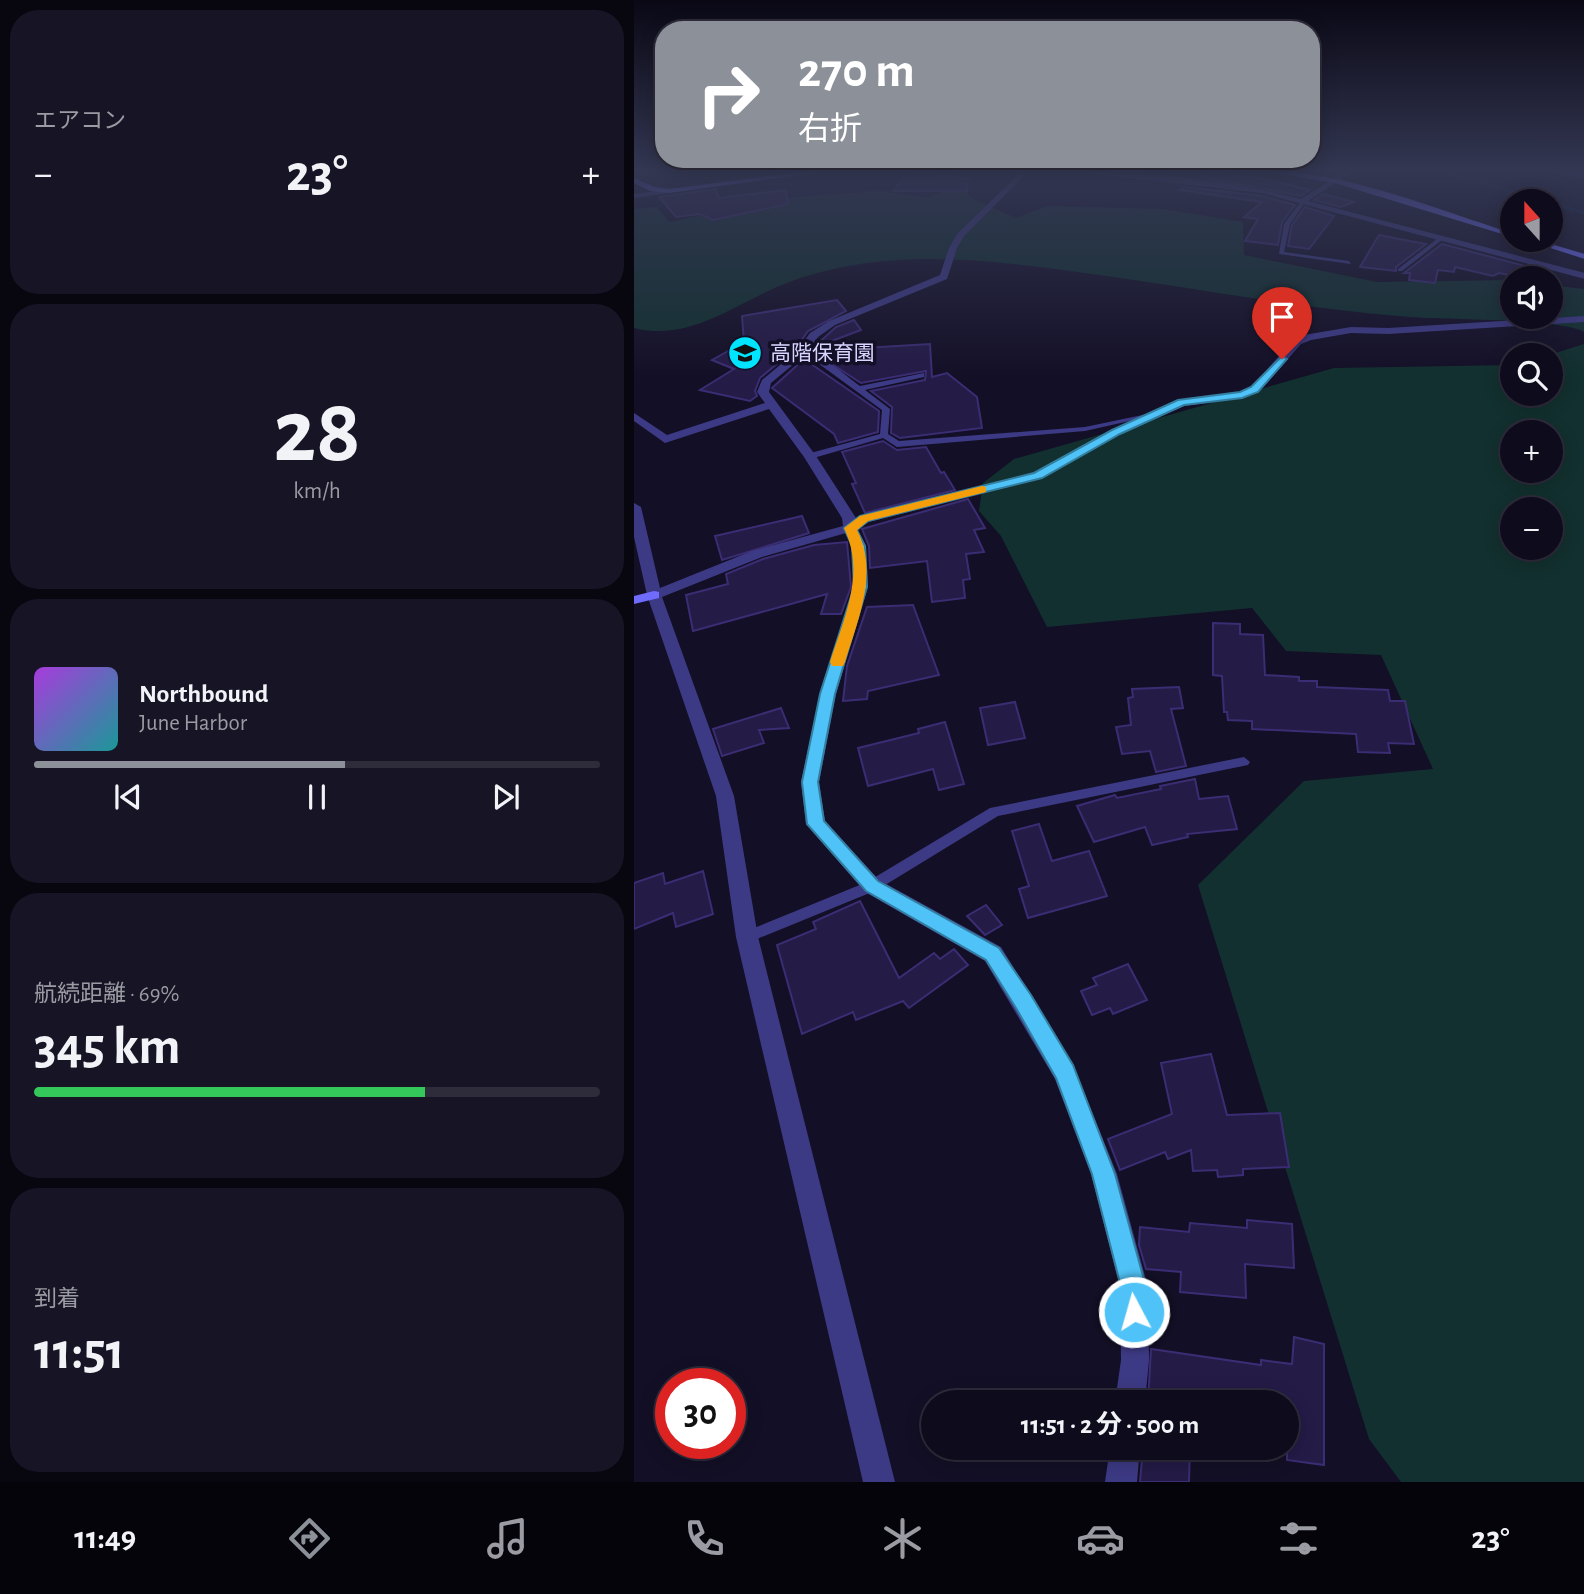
<!DOCTYPE html>
<html lang="ja">
<head>
<meta charset="utf-8">
<style>
  :root { --surface:#0e0b1c; --page:#171425; --text:#f1f3f6; --muted:#9b9ba3; --line:#2e2b3b; --accent:#8c9099 }
  body { margin:0; font-family:"Alegreya Sans","Noto Sans JP",sans-serif; background:var(--page); color:var(--text); height:100vh; display:flex; flex-direction:column; font-size:26px; white-space:nowrap }
  * { box-sizing:border-box; margin:0 }
  p { font-size:23px; color:var(--muted) }
  .icon { flex:none; width:38px; height:38px; fill:none; stroke:currentColor; stroke-width:2; stroke-linecap:round; stroke-linejoin:round }
  .map { position:relative; flex:1; overflow:hidden }
  .side { display:flex; flex-direction:column; gap:10px; padding:10px; background:#08060f; width:634px }
  .side>* { flex:none }
  .guide { position:absolute; left:21px; top:21px; width:665px; height:147px; border-radius:28px; box-shadow:0 4px 18px #0003,0 0 0 2px var(--line); background:#8c9099; color:#fff; overflow:hidden }
  .needle { width:46px; rotate:339deg }
  .tools { position:absolute; left:866px; top:189px; display:grid; gap:14px }
  .tools a { display:grid; place-items:center; width:63px; height:63px; border-radius:50%; background:var(--surface); box-shadow:0 4px 18px #0003,0 0 0 2px var(--line); font-size:35px }
  .speed { position:absolute; left:21px; top:1368px; display:flex; gap:14px; font-size:35px; font-weight:700; text-align:center }
  .speed>* { display:grid; place-content:center; width:91px; height:91px; border-radius:50%; background:var(--surface); box-shadow:0 4px 18px #0003,0 0 0 2px var(--line); line-height:1 }
  .speed .limit { border:10px solid #d22; background:#fff; color:#111 }
  .pin { position:absolute; display:grid; place-items:center; width:60px; height:60px; color:#fff; margin:-72px -30px; border-radius:50% 50% 50% 0; rotate:-45deg; box-shadow:0 0 7px #0007 }
  .pin .icon { rotate:45deg }
  .me { position:absolute; width:77px; margin:-38px; rotate:354deg; stroke-linejoin:round; filter:drop-shadow(0 0 5px #0008) }
  .turn { display:flex; align-items:center; gap:24px; height:147px; padding:0 28px; font-size:32px }
  .turn .icon { width:91px; height:91px; stroke-width:2.5 }
  .turn b { display:block; font-size:49px; line-height:60px }
  .big { font-size:52px; font-weight:700; line-height:1.1 }
  .side .card { flex:1; display:flex; flex-direction:column; justify-content:center; gap:10px; min-width:0; padding:0 24px; border-radius:28px; background:var(--page) }
  .side .dial { align-items:center; gap:0 }
  .dial b { font-size:91px; line-height:1 }
  .song { display:flex; align-items:center; gap:21px }
  .cover { width:84px; height:84px; border-radius:10px; background:linear-gradient(135deg,hsl(280 70% 55%),hsl(180 70% 35%)) }
  .played { height:7px; border-radius:4px; background:linear-gradient(90deg,var(--accent) 55%,var(--line) 55%) }
  .keys { display:flex; justify-content:space-around; direction:ltr }
  .heat { display:flex; justify-content:space-between; align-items:center; font-size:38px; direction:ltr }
  .charge { height:10px; border-radius:5px; background:linear-gradient(90deg,#34c759 69%,var(--line) 0) }
  .trip { position:absolute; left:287px; top:1390px; width:378px; height:70px; border-radius:35px; background:var(--surface); box-shadow:0 4px 18px #0003,0 0 0 2px var(--line); font-weight:700; line-height:70px; text-align:center }
  .dock { display:flex; height:112px; justify-content:space-around; align-items:center; background:#06040b; color:var(--muted) }
  .dock .icon { width:49px; height:49px }
  .dock .active { color:var(--accent) }
  .dock b { font-size:32px; color:var(--text) }
  main { display:flex; flex:1; min-height:0 }
  .map>svg:first-child { display:block }
  .green { fill:#12302f; fill-rule:evenodd }
  .lines { fill:none; stroke-linecap:round; stroke-linejoin:round }
  .stream { stroke:#0a1f44; stroke-width:3.5 }
  .building { fill:#241b47; stroke:#3b2d73; stroke-width:2 }
  .lane { fill:#3d3a85; fill-rule:evenodd }
  .street { fill:#3d3a85; fill-rule:evenodd }
  .secondary { fill:#6f6bff; fill-rule:evenodd }
  .route { fill:#4fc3f7; stroke:#337fa1; stroke-width:2 }
  .slow { fill:#f59e0b }
  .labels { text-anchor:middle; dominant-baseline:central; stroke-width:7; stroke-linejoin:round; paint-order:stroke }
  .far-poi-label { font-size:21px; fill:#d9d4ff; stroke:#130f26; text-anchor:start }
</style>
</head>
<body>
<main>
<section class="side">
<div class="card"><p>エアコン</p>
<div class="heat"><a>−</a><b class="big">23°</b><a>+</a></div>
</div>
<div class="card dial"><b>28</b><p>km/h</p></div>
<div class="card">
<div class="song"><i class="cover"></i><div><b>Northbound</b><p>June Harbor</p></div></div>
<div class="played"></div>
<div class="keys"><svg class="icon" aria-label="previous" viewBox="0 0 24 24"><path d="M18 5L8 12l10 7zM5 5v14"/></svg><svg class="icon" aria-label="pause" viewBox="0 0 24 24"><path d="M8 5v14M16 5v14"/></svg><svg class="icon" aria-label="next" viewBox="0 0 24 24"><path d="M6 5l10 7-10 7zM19 5v14"/></svg></div>
</div>
<div class="card"><p>航続距離 · 69%</p><b class="big">345 km</b><div class="charge"></div></div>
<div class="card"><p>到着</p><b class="big">11:51</b></div>
</section>
<div class="map">
<svg width="951" height="1482" viewBox="0 0 951 1482">
  <rect width="100%" height="100%" fill="#130f26"/>
  <g class="green">
    <path d="M 311,189 L 331,191 L 337,198 L 382,218 L 413,206 L 529,209 L 609,222 L 610,255 L 743,282 L 878,280 L 878,317 L 917,317 L 917,285 L 950,289 L 950,332 C 931,320 822,319 793,318 C 673,311 555,286 436,271 C 375,263 313,255 251,261 C 221,264 187,270 158,281 C 105,300 59,343 0,328 L 0,209 L 23,207 L 35,222 L 101,209 L 108,201 L 244,191 L 295,198 Z"/>
    <path d="M 950,344 L 950,1482 L 767,1482 L 735,1439 L 564,885 L 670,781 L 799,769 L 747,655 L 652,651 L 618,608 L 413,627 L 367,536 L 345,511 L 349,483 L 380,459 L 700,368 L 878,365 L 878,394 L 917,394 L 915,355 ZM 878,432 L 917,432 L 917,471 L 878,471 ZM 878,509 L 917,509 L 917,548 L 878,548 Z"/>
  </g>
  <g class="lines">
    <g class="stream">
      <polyline points="803,170 910,201"/>
      <polyline points="917,203 951,213"/>
    </g>
  </g>
  <g class="building">
    <polygon points="273,170 334,179 333,191 260,191"/>
    <polygon points="575,172 632,179 676,190 667,196 566,177"/>
    <polygon points="551,187 628,196 661,205 648,222 644,245 611,241 624,219 610,217 628,202 546,190"/>
    <polygon points="81,189 85,198 152,190 154,204 79,220 66,214 42,217 25,197"/>
    <polygon points="689,194 720,202 707,207 680,200"/>
    <polygon points="671,207 700,216 675,249 654,246 658,225"/>
    <polygon points="745,235 792,244 762,267 762,271 726,267"/>
    <polygon points="808,244 895,267 880,276 865,273 859,276 821,267 820,272 804,270 801,283 775,280 776,273 770,273"/>
    <polygon points="203,300 212,311 174,331 162,348 126,378 121,391 123,396 116,401 66,390 100,369 78,360 110,342 108,316"/>
    <polygon points="220,320 227,330 179,348 202,327"/>
    <polygon points="296,344 298,377 313,373 343,397 348,428 266,438 257,433 258,407 237,391 291,380 292,371 227,383 178,351"/>
    <polygon points="170,359 245,411 244,432 204,443 200,434 138,388"/>
    <polygon points="249,441 263,450 292,447 307,473 310,472 321,490 231,513 218,484 222,483 208,452"/>
    <polygon points="334,499 351,528 340,530 350,552 332,554 336,579 329,580 331,598 298,602 293,561 236,568 235,546 228,529"/>
    <polygon points="168,516 175,533 88,560 81,536"/>
    <polygon points="213,542 217,587 207,614 187,614 193,594 59,631 52,595 94,584 92,574 129,559 180,545"/>
    <polygon points="279,605 305,675 234,691 233,699 209,701 213,666 233,607"/>
    <polygon points="579,623 606,624 606,634 629,635 631,675 665,677 665,681 683,681 683,687 754,690 756,701 771,701 780,744 754,743 756,753 724,752 722,734 618,729 618,721 594,720 593,712 590,712 588,676 579,675"/>
    <polygon points="545,687 549,708 537,709 552,766 522,772 516,751 488,754 482,727 497,725 494,698 499,697 498,689"/>
    <polygon points="381,702 391,738 354,745 346,708"/>
    <polygon points="147,708 155,728 125,730 130,743 88,756 79,729"/>
    <polygon points="311,722 330,784 305,790 299,769 234,786 224,748 285,733 284,729"/>
    <polygon points="561,779 565,799 594,796 603,829 553,834 554,837 518,845 511,827 460,842 443,806 481,795 483,798 527,789 526,786"/>
    <polygon points="405,824 418,861 455,851 473,896 394,918 385,889 395,886 378,831"/>
    <polygon points="69,871 79,914 42,927 39,913 0,929 0,883 29,873 31,884"/>
    <polygon points="226,901 265,978 300,953 306,959 320,949 334,965 275,1008 269,1001 222,1020 219,1012 168,1034 143,945 182,929 179,922"/>
    <polygon points="352,905 368,925 351,935 333,916"/>
    <polygon points="494,964 513,1000 479,1014 476,1008 458,1015 447,991 463,985 459,978"/>
    <polygon points="577,1054 593,1115 646,1113 655,1167 609,1169 609,1175 584,1177 583,1170 559,1171 557,1150 534,1159 531,1152 486,1170 474,1139 538,1114 527,1063"/>
    <polygon points="613,1220 658,1224 660,1268 611,1264 612,1298 546,1292 547,1272 512,1269 505,1245 506,1227 555,1232 556,1223 613,1228"/>
    <polygon points="660,1337 690,1344 690,1465 653,1460 653,1402 514,1402 517,1349 627,1365 627,1360 658,1364"/>
    <polygon points="509,1447 556,1447 555,1482 506,1482"/>
  </g>
  <g class="lines">
    <g class="lane">
      <polygon points="669,199 672,201 656,224 650,252 715,261 717,264 645,254 650,224"/>
      <polygon points="803,239 808,240 768,271 764,271 764,269"/>
      <path d="M 165,350 C 187,352 209,374 226,386 L 290,373 L 290,377 L 231,390 L 256,409 L 254,434 L 265,441 L 451,427 L 518,413 L 522,415 L 451,431 L 263,447 L 249,438 L 176,459 L 173,458 L 173,454 L 246,434 L 248,410 L 181,361 L 165,354 Z"/>
      <polygon points="610,757 616,762 614,765 364,816 243,890 113,943 108,941 106,937 108,933 233,882 356,808"/>
    </g>
    <g class="street">
      <polygon points="389,170 396,170 330,236 323,248 313,279 201,325 184,337 172,354 137,383 135,392 182,456 222,518 400,472 478,430 544,401 606,392 617,388 659,340 670,335 717,327 754,328 951,316 951,322 754,334 717,333 677,340 667,344 625,392 608,398 550,406 486,434 408,478 235,522 223,529 232,546 234,587 202,694 185,782 191,821 245,880 367,947 439,1065 483,1174 514,1287 515,1360 511,1402 481,1402 487,1360 486,1287 457,1174 421,1079 351,961 231,892 172,824 167,782 186,694 220,587 218,546 212,533 128,557 28,597 100,796 124,937 261,1482 229,1482 102,937 82,796 13,595 0,537 0,503 7,507 26,588 118,551 209,526 208,518 170,457 135,409 31,443 0,421 0,413 33,435 131,403 123,392 128,380 164,350 176,333 195,321 306,275 315,248 324,233"/>
      <path d="M 423,170 C 504,170 589,179 667,199 L 713,170 L 721,170 L 674,201 L 951,273 L 951,279 L 628,193 Z"/>
      <polygon points="913,170 951,175 951,179 916,172"/>
      <polygon points="38,189 35,193 0,198 0,194"/>
      <polygon points="476,1447 506,1447 503,1482 471,1482"/>
    </g>
    <g class="secondary">
      <polygon points="181,170 204,170 35,193 16,191 0,183 0,178 21,187 35,189"/>
      <path d="M 625,170 C 709,170 798,208 878,233 L 878,237 L 701,183 Z"/>
      <polygon points="891,240 903,240 951,254 951,259"/>
      <polygon points="20,591 25,592 25,598 0,604 0,596"/>
    </g>
  </g>
  <linearGradient id="sky" x2="0" y2="1"><stop stop-color="#0a0815"/><stop offset="0.45" stop-color="#333752"/><stop offset="1" stop-color="#333752" stop-opacity="0"/></linearGradient>
  <rect width="951" height="378" fill="url(#sky)"/>
  <polygon class="route" points="648,356 653,359 624,392 608,398 550,405 486,434 408,478 234,521 223,530 231,546 233,587 201,694 184,782 190,821 244,881 365,948 397,995 439,1065 481,1174 512,1287 513,1312 509,1321 500,1324 491,1321 488,1312 487,1287 458,1174 422,1078 382,1008 352,960 232,891 173,824 168,782 186,694 220,587 218,546 210,528 226,516 400,473 478,430 544,400 606,392 617,387"/>
  <path class="slow" d="M 348,486 L 352,487 L 352,492 L 234,521 L 223,530 C 245,573 224,619 211,662 L 209,666 L 198,666 L 196,662 C 210,618 232,573 210,528 L 226,516 Z"/>
  <defs>
    <g id="school-disc" transform="scale(1.75)"><circle r="9.5" fill="#00e5ff" stroke="#130f26"/><path d="M0-5L7-2L0 1L-7-2ZM-4 1L0 2.5L4 1V4Q0 6-4 4Z" fill="#111"/></g>
  </defs>
  <g fill-rule="evenodd">
    <use href="#school-disc" x="111" y="353"/>
  </g>
  <g class="labels">
    <g class="far-poi-label">
      <text x="136" y="353">高階保育園</text>
    </g>
  </g>
</svg>
<div class="tools">
<a><svg class="needle" viewBox="-14 -14 28 28"><path d="M0-13l5 13h-10z" fill="#e53935"/><path d="M0 13l5-13h-10z" fill="#9b9ba3"/></svg></a>
<a><svg class="icon" aria-label="sound" viewBox="0 0 24 24"><path d="M4 9h4l5-4v14l-5-4H4zM17 9q2 3 0 6"/></svg></a>
<a><svg class="icon" aria-label="search" viewBox="0 0 24 24"><circle cx="10" cy="10" r="6"/><path d="M15 15l6 6"/></svg></a>
<a>+</a>
<a>−</a>
</div>
<div class="speed"><div class="limit">30</div></div>
<div class="pin" style="left:648px;top:359px;background:#d93025"><svg class="icon" aria-label="arrive" viewBox="0 0 24 24"><path d="M6 21V4h12l-3 4 3 4H6"/></svg></div>
<svg class="me" style="left:500px;top:1312px" viewBox="-20 -20 40 40"><circle r="17" fill="#4fc3f7" stroke="#fff" stroke-width="3"/><path d="M0-11L8 9 0 5-8 9z" fill="#fff"/></svg>
<div class="trip">11:51 · 2 分 · 500 m</div>
<div class="guide">
<div class="turn"><svg class="icon" aria-label="right" viewBox="0 0 24 24"><path d="M7 20v-9h11M14 6l5 5-5 5"/></svg><div><b>270 m</b>右折</div></div>
</div>
</div>
</main>
<nav class="dock">
<b>11:49</b>
<svg class="icon active" aria-label="directions" viewBox="0 0 24 24"><path d="M12 3l9 9-9 9-9-9zM9 14v-3h6M13 9l2 2-2 2"/></svg>
<svg class="icon" aria-label="music" viewBox="0 0 24 24"><path d="M9 18V5l10-2v13"/><circle cx="6" cy="18" r="3"/><circle cx="16" cy="16" r="3"/></svg>
<svg class="icon" aria-label="phone" viewBox="0 0 24 24"><path d="M5 4h4l2 5-3 2q2 4 5 5l2-3 5 2v4C11 20 4 13 5 4z"/></svg>
<svg class="icon" aria-label="climate" viewBox="0 0 24 24"><path d="M12 3v18M4 7l16 10M4 17L20 7"/></svg>
<svg class="icon" aria-label="car" viewBox="0 0 24 24"><path d="M5 17H2v-5l4-1 3-4h7l3 4 3 1v5h-3M9 17h6M6 11h13"/><circle cx="7" cy="17" r="2"/><circle cx="17" cy="17" r="2"/></svg>
<svg class="icon" aria-label="filters" viewBox="0 0 24 24"><path d="M4 7h16M4 17h16"/><circle cx="9" cy="7" r="2"/><circle cx="15" cy="17" r="2"/></svg>
<b>23°</b>
</nav>
</body>
</html>
